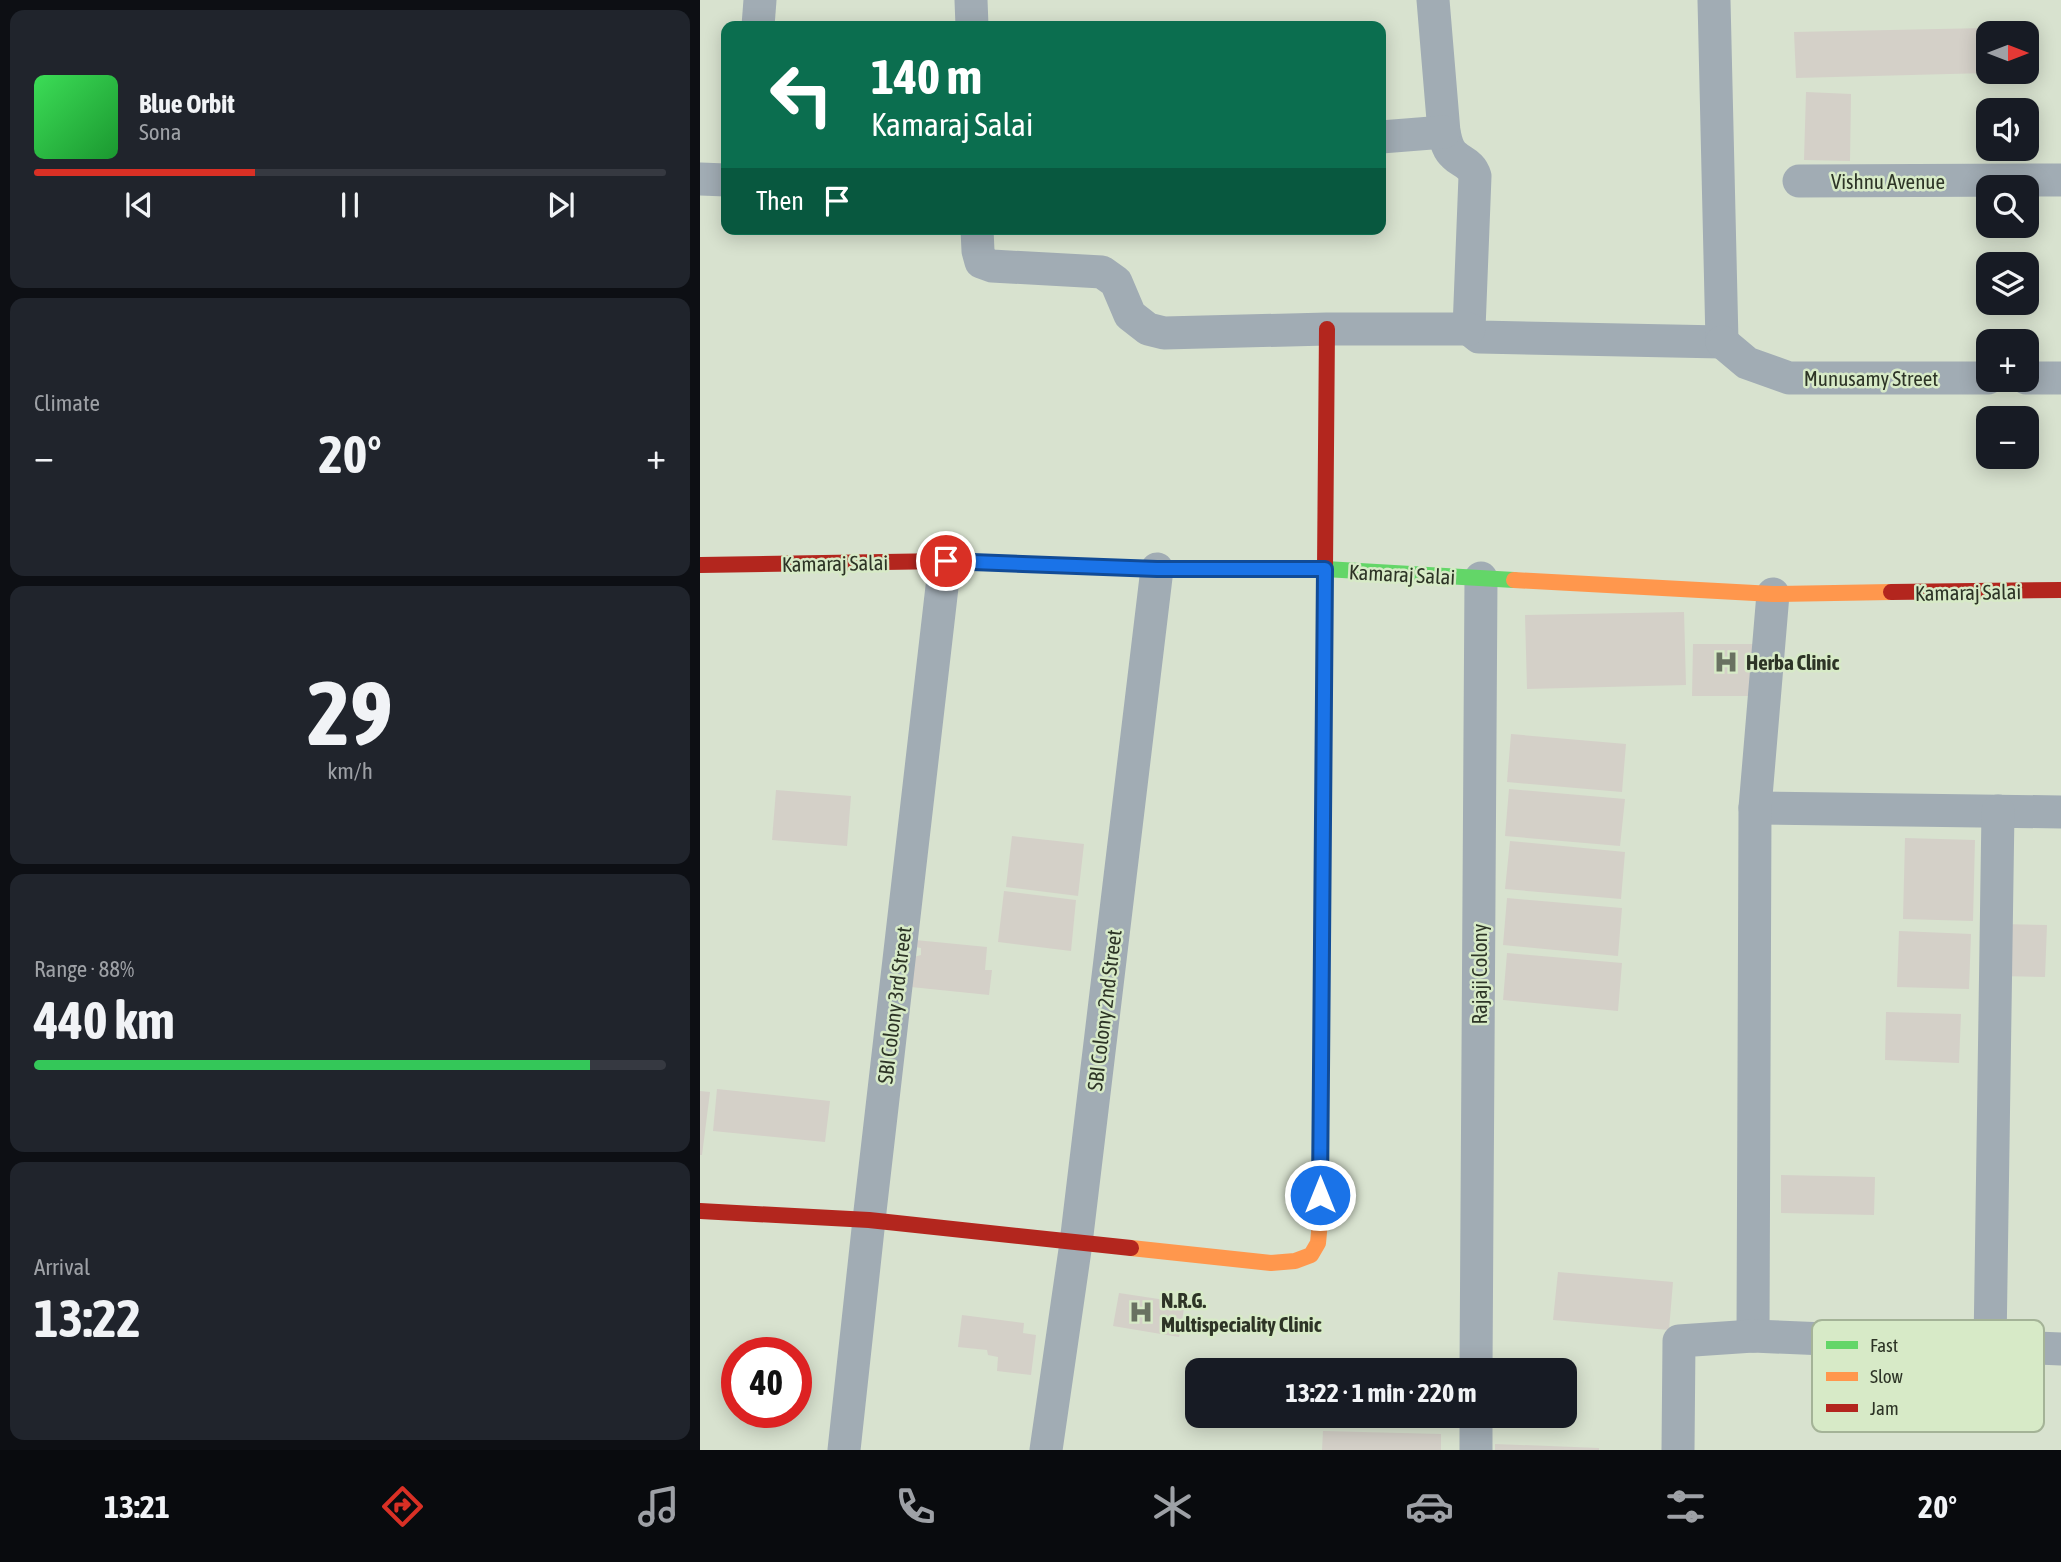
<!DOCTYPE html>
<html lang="en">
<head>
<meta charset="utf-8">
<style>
  :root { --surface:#171b24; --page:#20242c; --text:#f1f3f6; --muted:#9ea1a6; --line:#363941; --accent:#d93025 }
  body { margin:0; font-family:"Asap Condensed",sans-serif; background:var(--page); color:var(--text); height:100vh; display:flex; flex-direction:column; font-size:26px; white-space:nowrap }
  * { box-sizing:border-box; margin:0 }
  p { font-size:23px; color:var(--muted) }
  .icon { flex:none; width:38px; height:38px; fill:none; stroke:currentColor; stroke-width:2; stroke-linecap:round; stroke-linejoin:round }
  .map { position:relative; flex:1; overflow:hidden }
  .drawer { display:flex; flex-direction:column; gap:10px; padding:10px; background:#0d0f14; width:700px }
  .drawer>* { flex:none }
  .guide { position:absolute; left:21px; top:21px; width:665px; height:214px; border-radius:14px; box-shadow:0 4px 18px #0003; background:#0b6e4f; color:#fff; overflow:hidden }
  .needle { width:46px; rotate:90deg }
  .buttons { position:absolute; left:1276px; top:21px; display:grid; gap:14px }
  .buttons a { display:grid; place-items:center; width:63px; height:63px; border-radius:14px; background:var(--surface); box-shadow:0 4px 18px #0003; font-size:35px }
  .speed { position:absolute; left:21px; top:1337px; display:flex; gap:14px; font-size:35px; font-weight:700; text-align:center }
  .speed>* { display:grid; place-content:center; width:91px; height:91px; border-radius:50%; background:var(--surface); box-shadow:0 4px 18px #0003; line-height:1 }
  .speed .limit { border:10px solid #d22; background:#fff; color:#111 }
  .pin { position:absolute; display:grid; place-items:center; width:60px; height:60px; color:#fff; margin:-30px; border:4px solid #fff; border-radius:50%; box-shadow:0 2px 7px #0007 }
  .me { position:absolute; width:77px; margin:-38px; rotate:0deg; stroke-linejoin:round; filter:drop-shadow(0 0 5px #0008) }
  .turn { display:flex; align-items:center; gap:24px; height:147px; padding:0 35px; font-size:32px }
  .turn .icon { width:91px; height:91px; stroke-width:2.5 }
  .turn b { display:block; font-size:49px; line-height:60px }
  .then { display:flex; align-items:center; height:66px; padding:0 35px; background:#0003; gap:14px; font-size:26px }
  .big { font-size:52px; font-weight:700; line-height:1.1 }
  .drawer .widget { flex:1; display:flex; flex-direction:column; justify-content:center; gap:10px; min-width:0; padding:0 24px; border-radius:14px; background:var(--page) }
  .drawer .dial { align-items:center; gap:0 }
  .dial b { font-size:91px; line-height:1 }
  .song { display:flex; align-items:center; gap:21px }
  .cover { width:84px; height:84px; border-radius:10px; background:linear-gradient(135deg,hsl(130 70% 55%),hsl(130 70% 35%)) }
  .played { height:7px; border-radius:4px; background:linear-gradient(90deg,var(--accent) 35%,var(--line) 35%) }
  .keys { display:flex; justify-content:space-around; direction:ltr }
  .heat { display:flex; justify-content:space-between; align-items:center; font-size:38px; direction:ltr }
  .charge { height:10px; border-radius:5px; background:linear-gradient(90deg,#34c759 88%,var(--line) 0) }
  .trip { position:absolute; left:485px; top:1358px; width:392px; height:70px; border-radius:14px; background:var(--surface); box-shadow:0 4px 18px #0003; font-weight:700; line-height:70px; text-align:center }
  .menu { display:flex; height:112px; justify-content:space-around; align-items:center; background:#090b0e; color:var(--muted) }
  .menu .icon { width:49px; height:49px }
  .menu .on { color:var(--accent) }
  .menu b { font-size:32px; color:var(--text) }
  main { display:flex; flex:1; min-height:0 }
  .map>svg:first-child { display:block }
  .building { fill:#d4d0c8 }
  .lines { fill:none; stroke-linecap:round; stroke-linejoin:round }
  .street { stroke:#a1acb4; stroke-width:33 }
  .fast { stroke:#63d668; stroke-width:16 }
  .slow { stroke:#ff974d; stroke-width:16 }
  .jam { stroke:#b3261e; stroke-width:16 }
  .route-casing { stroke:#114b97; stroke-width:18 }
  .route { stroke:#1a73e8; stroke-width:12 }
  .labels { text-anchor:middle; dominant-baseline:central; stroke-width:5; stroke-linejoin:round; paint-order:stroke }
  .street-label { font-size:21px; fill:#2d3426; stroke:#d7eac7 }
  .poi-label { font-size:21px; font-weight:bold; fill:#2d3426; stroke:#d7eac7; text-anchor:start }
  .key { fill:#d7eac7; stroke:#a4b397; stroke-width:2 }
  .key-label { font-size:19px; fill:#2d3426 }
</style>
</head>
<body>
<main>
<section class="drawer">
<div class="widget">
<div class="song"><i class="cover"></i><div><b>Blue Orbit</b><p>Sona</p></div></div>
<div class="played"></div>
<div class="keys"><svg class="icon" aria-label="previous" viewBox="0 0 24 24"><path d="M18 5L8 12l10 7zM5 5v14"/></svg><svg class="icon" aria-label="pause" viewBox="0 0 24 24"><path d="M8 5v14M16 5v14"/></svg><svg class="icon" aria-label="next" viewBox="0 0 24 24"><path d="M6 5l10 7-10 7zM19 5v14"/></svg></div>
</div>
<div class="widget"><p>Climate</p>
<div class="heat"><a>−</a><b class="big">20°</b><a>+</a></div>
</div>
<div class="widget dial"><b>29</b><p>km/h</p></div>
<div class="widget"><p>Range · 88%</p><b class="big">440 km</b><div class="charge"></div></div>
<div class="widget"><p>Arrival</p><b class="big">13:22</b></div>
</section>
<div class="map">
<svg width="1361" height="1450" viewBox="0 0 1361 1450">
  <rect width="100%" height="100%" fill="#d8e2cf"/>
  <g class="building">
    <polygon points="1338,27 1339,72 1326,73 1326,33 1288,33 1288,73 1096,78 1094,32"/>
    <polygon points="1106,92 1151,94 1150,161 1104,160"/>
    <polygon points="984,612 986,685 827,689 825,615"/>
    <polygon points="993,644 1054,644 1053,696 992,696"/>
    <polygon points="811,734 926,744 922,792 807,782"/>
    <polygon points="809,789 925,799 920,846 805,836"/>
    <polygon points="76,790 151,796 147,846 72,840"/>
    <polygon points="312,836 384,844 378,896 306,887"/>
    <polygon points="1205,838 1275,840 1273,921 1203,919"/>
    <polygon points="810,841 925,852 921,899 805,889"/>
    <polygon points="304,891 376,900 371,951 298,942"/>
    <polygon points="807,898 922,908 918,956 803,945"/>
    <polygon points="1301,924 1347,925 1345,977 1300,976"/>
    <polygon points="1199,931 1271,934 1269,989 1197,987"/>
    <polygon points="215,940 287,947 285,970 292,970 289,995 211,987 214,957 221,955 221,948 215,947"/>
    <polygon points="807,953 922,963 918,1011 803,1000"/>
    <polygon points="1186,1012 1261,1014 1259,1063 1185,1060"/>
    <polygon points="17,1089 130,1101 125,1142 13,1131"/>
    <polygon points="0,1091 10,1092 2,1155 0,1155"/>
    <polygon points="1081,1175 1175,1177 1174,1215 1081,1213"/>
    <polygon points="858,1272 973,1282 969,1330 853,1320"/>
    <polygon points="419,1293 485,1303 479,1337 413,1326"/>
    <polygon points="262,1315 324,1323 323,1333 336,1335 331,1375 297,1371 298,1357 288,1355 287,1350 258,1347"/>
    <polygon points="623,1431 741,1434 741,1450 622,1450"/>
    <polygon points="795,1444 899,1448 899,1450 795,1450"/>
  </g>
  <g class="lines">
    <g class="street">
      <polyline points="271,0 272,26"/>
      <path d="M 733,0 L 744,132 C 746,140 747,149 754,155 C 762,163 771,163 775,176 L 769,329 L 779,337 L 1022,342"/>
      <polyline points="1014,0 1022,342"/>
      <polyline points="58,26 60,0"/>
      <polyline points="681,137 744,132"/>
      <polyline points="0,179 26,180"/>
      <polyline points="1099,181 1361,180"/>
      <polyline points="277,229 278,251 281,262 292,266 402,272 416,282 430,315 448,329 464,333 627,329 769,329"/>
      <polyline points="1022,342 1047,363 1089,378 1288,378"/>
      <polyline points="1326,378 1361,378"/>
      <polyline points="1055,808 1361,812"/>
      <polyline points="1053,1336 1055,808 1073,594"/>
      <polyline points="1290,1346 1298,811"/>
      <polyline points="776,1370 781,578"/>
      <polyline points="144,1450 169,1220 245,561"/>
      <polyline points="346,1450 376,1243 457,569"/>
      <polyline points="776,1450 776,1416"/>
      <polyline points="978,1450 979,1341 1053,1336 1361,1349"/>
    </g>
    <polyline class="fast" points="326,564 457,569 625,569 814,580"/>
    <g class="slow">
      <polyline points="814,580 1073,594 1191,592"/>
      <polyline points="431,1248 571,1263 595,1261 611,1255 618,1243 620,1222 622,926"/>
    </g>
    <g class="jam">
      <polyline points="0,565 245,561 326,564"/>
      <polyline points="1191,592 1361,590"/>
      <polyline points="622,926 627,329"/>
      <polyline points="0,1211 169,1220 431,1248"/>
    </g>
  </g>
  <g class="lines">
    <g class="route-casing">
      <polyline id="route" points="246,561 457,569 625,569 620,1195"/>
    </g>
    <use href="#route" class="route"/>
  </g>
  <defs>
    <g id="hospital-bare" transform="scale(1.89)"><path d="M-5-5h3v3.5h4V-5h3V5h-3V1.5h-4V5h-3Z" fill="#697161" stroke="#d7eac7" stroke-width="2.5" paint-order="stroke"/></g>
  </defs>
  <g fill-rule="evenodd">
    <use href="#hospital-bare" x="1026" y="662"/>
    <use href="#hospital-bare" x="441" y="1312"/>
  </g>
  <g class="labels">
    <g class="street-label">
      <text x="1188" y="181">Vishnu Avenue</text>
      <text x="1171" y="378">Munusamy Street</text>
      <text transform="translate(135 563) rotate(-1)">Kamaraj Salai</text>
      <text transform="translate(702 574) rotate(3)">Kamaraj Salai</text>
      <text transform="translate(1268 592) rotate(-1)">Kamaraj Salai</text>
      <text transform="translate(779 974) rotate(-90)">Rajaji Colony</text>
      <text transform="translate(194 1005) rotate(-83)">SBI Colony 3rd Street</text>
      <text transform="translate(404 1010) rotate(-83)">SBI Colony 2nd Street</text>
    </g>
    <g class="poi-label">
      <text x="1046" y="662">Herba Clinic</text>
      <text x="461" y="1300">N.R.G.<tspan x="461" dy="24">Multispeciality Clinic</tspan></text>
    </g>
  </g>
  <rect x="1112" y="1320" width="232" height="112" rx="10" class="key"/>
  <rect x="1126" y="1341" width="32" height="8" fill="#63d668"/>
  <rect x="1126" y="1372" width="32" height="9" fill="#ff974d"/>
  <rect x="1126" y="1404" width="32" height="8" fill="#b3261e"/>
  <g class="key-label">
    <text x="1170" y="1352">Fast</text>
    <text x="1170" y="1383">Slow</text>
    <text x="1170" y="1415">Jam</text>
  </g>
</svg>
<div class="buttons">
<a><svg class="needle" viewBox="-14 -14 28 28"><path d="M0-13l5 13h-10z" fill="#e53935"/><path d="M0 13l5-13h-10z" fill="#9ea1a6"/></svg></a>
<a><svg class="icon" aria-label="sound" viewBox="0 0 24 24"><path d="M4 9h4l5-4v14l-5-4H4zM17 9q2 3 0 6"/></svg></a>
<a><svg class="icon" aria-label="search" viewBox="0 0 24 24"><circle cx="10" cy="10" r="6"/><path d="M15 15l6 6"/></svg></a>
<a><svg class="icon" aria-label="layers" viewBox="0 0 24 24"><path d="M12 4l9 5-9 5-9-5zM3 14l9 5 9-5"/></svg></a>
<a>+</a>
<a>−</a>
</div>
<div class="speed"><div class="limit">40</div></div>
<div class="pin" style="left:246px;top:561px;background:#d93025"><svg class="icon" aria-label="arrive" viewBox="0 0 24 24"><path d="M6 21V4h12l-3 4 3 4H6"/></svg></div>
<svg class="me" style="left:620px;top:1195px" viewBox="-20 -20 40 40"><circle r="17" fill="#1a73e8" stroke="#fff" stroke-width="3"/><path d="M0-11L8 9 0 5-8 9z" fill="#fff"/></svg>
<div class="trip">13:22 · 1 min · 220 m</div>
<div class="guide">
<div class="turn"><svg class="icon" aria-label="left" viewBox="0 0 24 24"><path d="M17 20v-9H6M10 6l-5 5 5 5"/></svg><div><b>140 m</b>Kamaraj Salai</div></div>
<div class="then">Then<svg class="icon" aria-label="arrive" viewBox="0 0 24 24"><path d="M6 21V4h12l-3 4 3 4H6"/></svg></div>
</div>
</div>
</main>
<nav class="menu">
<b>13:21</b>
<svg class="icon on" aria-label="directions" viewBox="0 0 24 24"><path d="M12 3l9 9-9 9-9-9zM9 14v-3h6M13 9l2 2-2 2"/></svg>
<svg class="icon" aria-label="music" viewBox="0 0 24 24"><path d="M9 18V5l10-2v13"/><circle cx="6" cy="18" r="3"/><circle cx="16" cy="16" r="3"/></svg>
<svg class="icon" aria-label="phone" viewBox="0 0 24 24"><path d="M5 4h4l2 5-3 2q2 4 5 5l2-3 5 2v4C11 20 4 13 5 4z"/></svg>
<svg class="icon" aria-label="climate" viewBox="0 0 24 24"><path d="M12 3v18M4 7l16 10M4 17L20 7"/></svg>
<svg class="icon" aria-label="car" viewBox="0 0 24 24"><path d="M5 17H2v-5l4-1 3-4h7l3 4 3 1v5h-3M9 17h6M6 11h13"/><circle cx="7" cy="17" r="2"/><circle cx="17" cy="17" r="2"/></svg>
<svg class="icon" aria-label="filters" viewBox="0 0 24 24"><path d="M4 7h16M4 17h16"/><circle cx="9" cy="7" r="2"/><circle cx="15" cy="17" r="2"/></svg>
<b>20°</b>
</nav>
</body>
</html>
